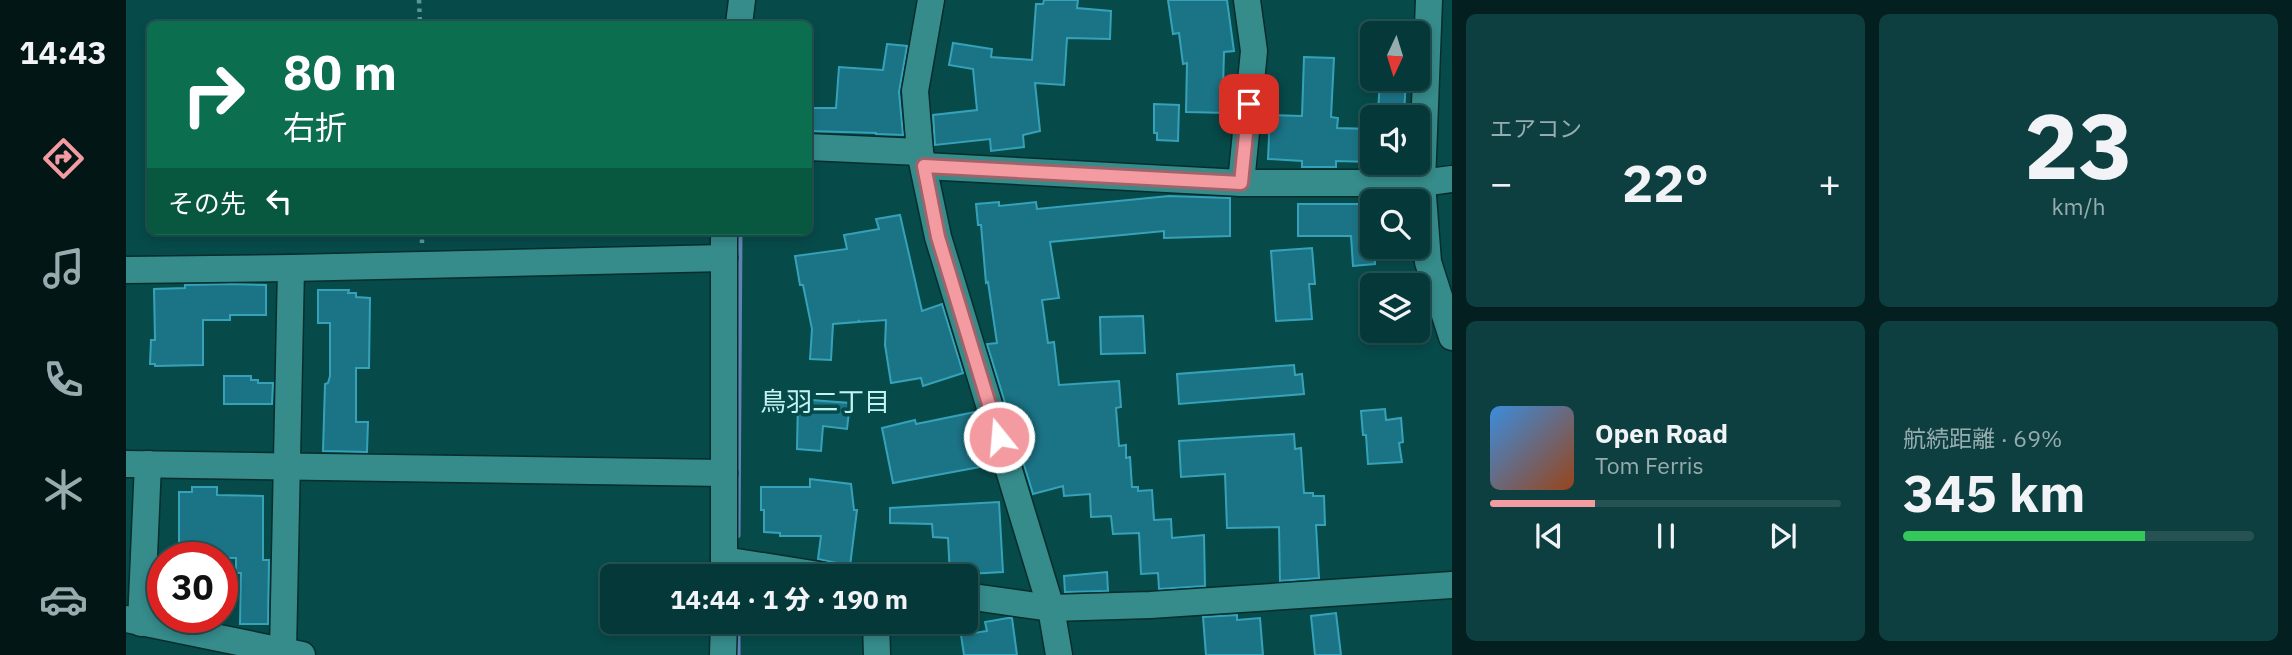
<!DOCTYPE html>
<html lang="ja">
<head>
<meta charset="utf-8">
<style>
  :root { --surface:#053838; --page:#0e3f40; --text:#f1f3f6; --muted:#97acae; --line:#265253; --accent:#f49aa1 }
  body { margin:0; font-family:"IBM Plex Sans","Noto Sans JP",sans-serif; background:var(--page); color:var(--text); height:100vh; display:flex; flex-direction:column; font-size:26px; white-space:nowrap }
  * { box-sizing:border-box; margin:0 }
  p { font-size:23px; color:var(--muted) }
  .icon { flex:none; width:38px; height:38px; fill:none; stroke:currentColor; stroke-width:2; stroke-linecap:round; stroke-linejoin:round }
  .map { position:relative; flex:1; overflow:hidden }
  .drawer { display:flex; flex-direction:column; gap:14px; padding:14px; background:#031f1f; width:840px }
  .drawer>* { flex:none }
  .top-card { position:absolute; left:21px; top:21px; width:665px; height:214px; border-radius:10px; box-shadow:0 4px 10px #0003,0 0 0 2px var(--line); background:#0b6e4f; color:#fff; overflow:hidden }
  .needle { width:46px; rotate:184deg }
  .fabs { position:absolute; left:1234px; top:21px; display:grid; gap:14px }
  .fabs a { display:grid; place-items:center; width:70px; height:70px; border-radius:10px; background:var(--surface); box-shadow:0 4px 10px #0003,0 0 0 2px var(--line); font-size:35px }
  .speed { position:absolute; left:21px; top:542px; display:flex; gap:14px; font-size:35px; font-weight:700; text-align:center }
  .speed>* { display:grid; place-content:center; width:91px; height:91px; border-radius:50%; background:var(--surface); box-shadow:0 4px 10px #0003,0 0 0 2px var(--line); line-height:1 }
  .speed .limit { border:10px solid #d22; background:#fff; color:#111 }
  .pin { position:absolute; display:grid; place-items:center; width:60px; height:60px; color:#fff; margin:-30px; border-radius:14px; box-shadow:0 4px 10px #0006 }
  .me { position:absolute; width:77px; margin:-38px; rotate:343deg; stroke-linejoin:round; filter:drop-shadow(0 0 5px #0008) }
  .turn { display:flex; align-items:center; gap:24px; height:147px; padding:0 21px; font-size:32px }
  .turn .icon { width:91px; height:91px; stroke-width:2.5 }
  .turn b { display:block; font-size:49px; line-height:60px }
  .then { display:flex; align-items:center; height:66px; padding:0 21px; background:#0003; gap:14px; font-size:26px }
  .big { font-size:52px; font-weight:800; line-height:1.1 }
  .drawer .tile { flex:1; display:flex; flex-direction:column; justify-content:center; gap:10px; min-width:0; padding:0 24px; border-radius:10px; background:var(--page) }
  .drawer .dial { align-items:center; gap:0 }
  .dial b { font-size:91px; line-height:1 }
  .song { display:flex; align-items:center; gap:21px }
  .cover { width:84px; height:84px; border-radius:10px; background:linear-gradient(135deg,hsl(210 70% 55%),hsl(20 70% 35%)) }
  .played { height:7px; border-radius:4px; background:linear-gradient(90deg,var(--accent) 30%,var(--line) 30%) }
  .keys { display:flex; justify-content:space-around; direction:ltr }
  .heat { display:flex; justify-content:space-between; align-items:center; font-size:38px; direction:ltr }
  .charge { height:10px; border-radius:5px; background:linear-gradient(90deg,#34c759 69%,var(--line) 0) }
  .drawer .tiles { flex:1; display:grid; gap:14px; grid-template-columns:repeat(2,1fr) }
  .trip { position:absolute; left:474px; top:564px; width:378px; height:70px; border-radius:10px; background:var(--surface); box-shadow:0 4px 10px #0003,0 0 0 2px var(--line); font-weight:800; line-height:70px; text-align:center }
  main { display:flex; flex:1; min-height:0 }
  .tabs { display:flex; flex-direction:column; width:126px; justify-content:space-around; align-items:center; background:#021616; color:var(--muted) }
  .tabs .icon { width:49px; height:49px }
  .tabs .current { color:var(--accent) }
  .tabs b { font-size:32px; color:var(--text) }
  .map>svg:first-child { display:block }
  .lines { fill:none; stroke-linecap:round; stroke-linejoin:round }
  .stream { stroke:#5f84b3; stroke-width:7 }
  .building { fill:#1b7486; stroke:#36a2b9; stroke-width:2 }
  .street-casing { stroke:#082d2d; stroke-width:29 }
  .path { stroke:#5b9696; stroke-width:4.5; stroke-dasharray:3.5 5; stroke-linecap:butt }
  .street { stroke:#368b8b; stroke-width:26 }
  .route-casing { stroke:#9f6469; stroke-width:18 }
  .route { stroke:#f49aa1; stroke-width:12 }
  .labels { text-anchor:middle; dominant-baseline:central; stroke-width:7; stroke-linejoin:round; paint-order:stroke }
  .neighbourhood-label { font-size:26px; fill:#c3f4f3; stroke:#074a4a }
</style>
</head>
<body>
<main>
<nav class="tabs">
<b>14:43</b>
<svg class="icon current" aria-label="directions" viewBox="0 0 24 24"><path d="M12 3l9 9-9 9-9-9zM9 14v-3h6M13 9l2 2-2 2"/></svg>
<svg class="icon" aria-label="music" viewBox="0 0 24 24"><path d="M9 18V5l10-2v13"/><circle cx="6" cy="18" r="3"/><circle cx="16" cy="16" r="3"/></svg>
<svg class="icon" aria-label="phone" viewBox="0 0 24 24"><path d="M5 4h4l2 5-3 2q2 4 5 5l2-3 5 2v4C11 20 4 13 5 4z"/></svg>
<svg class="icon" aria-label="climate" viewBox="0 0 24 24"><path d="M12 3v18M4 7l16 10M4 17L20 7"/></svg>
<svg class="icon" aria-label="car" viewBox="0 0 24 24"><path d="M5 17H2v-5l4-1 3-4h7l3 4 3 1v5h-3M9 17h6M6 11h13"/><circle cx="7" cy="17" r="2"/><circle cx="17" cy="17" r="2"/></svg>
</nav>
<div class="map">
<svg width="1326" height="655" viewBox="0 0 1326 655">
  <rect width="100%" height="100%" fill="#074a4a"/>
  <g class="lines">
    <g class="stream">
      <polyline points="611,535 613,231"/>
      <polyline points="611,655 611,621"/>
    </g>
  </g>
  <g class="building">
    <polygon points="918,0 952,0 951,8 985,11 984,39 941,38 938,85 909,83 914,131 897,135 898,147 865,151 864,139 809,145 807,115 851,110 847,69 823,65 827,43 866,49 865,57 906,60 910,4 917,4"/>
    <polygon points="1042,0 1101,0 1108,51 1098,52 1097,89 1104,89 1103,113 1060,112 1061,63 1057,64 1053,33 1047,34"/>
    <polygon points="761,44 781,46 773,92 777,135 750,134 750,133 682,131 682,108 710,108 713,67 757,70"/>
    <polygon points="1178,57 1208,58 1205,117 1212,118 1211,128 1246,129 1246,162 1210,161 1210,167 1176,167 1176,161 1142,159 1144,115 1176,116"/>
    <polygon points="1254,79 1280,79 1278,114 1252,113"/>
    <polygon points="1028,104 1053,105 1052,141 1031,140 1031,133 1028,133"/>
    <polygon points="1043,196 1104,198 1104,236 1038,238 1038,231 924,242 933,298 916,300 922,343 928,342 933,385 993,381 995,407 990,408 993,446 1000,445 1000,458 1004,457 1006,487 1012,487 1012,491 1026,490 1028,520 1045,519 1046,538 1078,535 1079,586 1033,589 1032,573 1015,574 1013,533 987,534 985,516 965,517 964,494 938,496 937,486 907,494 861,344 871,343 862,282 860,283 855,225 852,225 850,204 873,202 873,206 910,202 911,209"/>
    <polygon points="1172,204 1246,204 1246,247 1248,247 1249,264 1227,266 1225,236 1172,236"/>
    <polygon points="774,215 796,311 816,304 837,373 797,386 795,378 765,383 759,345 760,320 733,322 733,320 732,322 707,324 705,360 684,359 686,329 677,285 674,285 669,256 721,249 718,235 753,229 750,219"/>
    <polygon points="1186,248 1189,284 1183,284 1186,319 1150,321 1145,251"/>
    <polygon points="105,284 140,285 140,315 104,315 104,320 77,320 77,365 29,366 29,364 24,364 25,340 29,340 28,289 59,288 59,285"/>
    <polygon points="192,290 223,290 222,293 230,293 230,297 244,298 243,368 230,368 230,422 242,422 241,452 197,451 199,384 202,383 204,376 204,323 192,323"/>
    <polygon points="1017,316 1019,353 975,354 974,317"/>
    <polygon points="1168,365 1169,375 1176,374 1178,394 1053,404 1051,374"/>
    <polygon points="98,376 125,376 125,380 132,380 132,383 147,383 146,404 98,404"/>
    <polygon points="672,399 724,403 721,429 697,426 695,451 671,449"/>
    <polygon points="1259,409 1260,420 1275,418 1277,442 1273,443 1276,462 1242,464 1240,435 1237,435 1235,411"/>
    <polygon points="849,412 865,465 767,483 756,428 789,420 790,424"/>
    <polygon points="1168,434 1169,449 1175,448 1178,493 1187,493 1187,496 1198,496 1199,525 1190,525 1193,578 1154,581 1153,527 1101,528 1099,474 1055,477 1053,441"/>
    <polygon points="684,479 725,484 728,510 731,510 724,566 692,559 695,536 654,536 654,533 638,532 638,510 635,510 635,487 684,487"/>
    <polygon points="66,487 91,487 91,495 137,496 137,560 143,560 142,624 114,624 115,573 110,573 110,558 53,558 53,492 66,492"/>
    <polygon points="873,502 877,572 824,575 822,538 807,537 806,524 764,523 764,508"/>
    <polygon points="981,572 982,591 939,592 938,576"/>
    <polygon points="1210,613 1215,655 1189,655 1185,616"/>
    <polygon points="1111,615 1111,620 1134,618 1137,655 1080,655 1077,617"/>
    <polygon points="882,618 886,618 891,655 838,655 835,635 861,631 859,622"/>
  </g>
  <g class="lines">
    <g class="street-casing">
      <g id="street">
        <polyline points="805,0 789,91 794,152 812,237 925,608 933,655"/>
        <polyline points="1303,0 1296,183 1302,262 1326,337"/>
        <polyline points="613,24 616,0"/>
        <polyline points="682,147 794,152"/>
        <polyline points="798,166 1115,183 1296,183 1326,179"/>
        <polyline points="1115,183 1128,51 1121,0"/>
        <polyline points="0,270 165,268 598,258"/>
        <polyline points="0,464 598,473"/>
        <polyline points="598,560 699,576"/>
        <polyline points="598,576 598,231"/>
        <polyline points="840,596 925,608 1024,605 1326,585"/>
        <polyline points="0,619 176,655"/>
        <polyline points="750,621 751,655"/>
        <polyline points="15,623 22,464"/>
        <polyline points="157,651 165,268"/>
        <polyline points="597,655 598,621"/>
      </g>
    </g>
    <g class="path">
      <polyline points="293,0 294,24"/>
      <polyline points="296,231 296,243"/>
    </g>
    <use href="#street" class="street"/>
  </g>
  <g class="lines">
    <g class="route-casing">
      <polyline id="route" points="873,437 812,237 798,166 1115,183 1123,104"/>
    </g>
    <use href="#route" class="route"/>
  </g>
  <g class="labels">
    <g class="neighbourhood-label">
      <text x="699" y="401">鳥羽二丁目</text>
    </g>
  </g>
</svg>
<div class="fabs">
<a><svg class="needle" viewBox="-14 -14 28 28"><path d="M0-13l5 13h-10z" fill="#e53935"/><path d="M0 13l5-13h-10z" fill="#97acae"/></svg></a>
<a><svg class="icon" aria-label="sound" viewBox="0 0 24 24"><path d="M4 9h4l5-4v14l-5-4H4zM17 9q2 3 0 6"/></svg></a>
<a><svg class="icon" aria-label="search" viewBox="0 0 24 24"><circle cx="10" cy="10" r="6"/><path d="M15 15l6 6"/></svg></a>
<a><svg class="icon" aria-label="layers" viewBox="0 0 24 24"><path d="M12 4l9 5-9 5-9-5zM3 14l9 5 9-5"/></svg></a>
</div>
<div class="speed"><div class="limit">30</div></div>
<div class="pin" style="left:1123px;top:104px;background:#d93025"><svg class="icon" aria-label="arrive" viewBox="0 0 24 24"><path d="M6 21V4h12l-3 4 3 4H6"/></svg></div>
<svg class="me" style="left:873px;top:437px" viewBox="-20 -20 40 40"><circle r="17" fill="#f49aa1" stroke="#fff" stroke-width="3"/><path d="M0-11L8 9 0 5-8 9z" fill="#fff"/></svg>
<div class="trip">14:44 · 1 分 · 190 m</div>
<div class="top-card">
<div class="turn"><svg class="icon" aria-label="right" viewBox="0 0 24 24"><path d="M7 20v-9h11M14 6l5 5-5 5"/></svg><div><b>80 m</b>右折</div></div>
<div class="then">その先<svg class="icon" aria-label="left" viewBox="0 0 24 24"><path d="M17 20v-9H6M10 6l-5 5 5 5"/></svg></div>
</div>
</div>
<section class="drawer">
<div class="tiles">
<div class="tile"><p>エアコン</p>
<div class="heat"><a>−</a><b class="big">22°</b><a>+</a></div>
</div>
<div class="tile dial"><b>23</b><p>km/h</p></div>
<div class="tile">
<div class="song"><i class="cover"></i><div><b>Open Road</b><p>Tom Ferris</p></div></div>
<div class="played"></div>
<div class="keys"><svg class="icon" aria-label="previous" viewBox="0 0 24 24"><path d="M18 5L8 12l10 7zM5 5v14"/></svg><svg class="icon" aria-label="pause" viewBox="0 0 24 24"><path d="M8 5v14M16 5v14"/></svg><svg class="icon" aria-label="next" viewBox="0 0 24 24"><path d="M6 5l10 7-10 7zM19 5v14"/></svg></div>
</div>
<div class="tile"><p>航続距離 · 69%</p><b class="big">345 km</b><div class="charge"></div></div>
</div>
</section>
</main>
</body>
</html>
